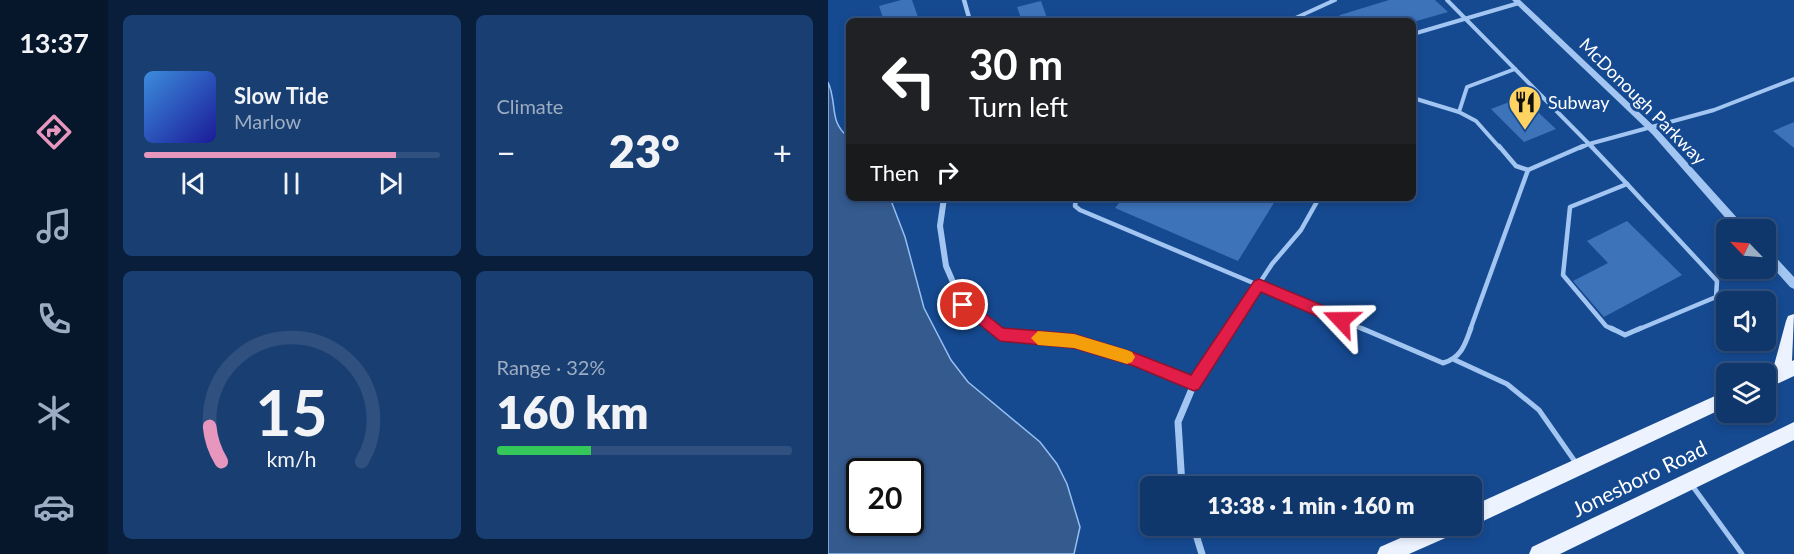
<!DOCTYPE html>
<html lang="en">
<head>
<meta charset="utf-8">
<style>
  :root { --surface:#10376c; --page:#193f72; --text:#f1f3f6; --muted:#9cacc2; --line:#30517f; --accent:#e797bd }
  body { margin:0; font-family:Lato,sans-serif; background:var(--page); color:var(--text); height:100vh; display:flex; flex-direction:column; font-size:22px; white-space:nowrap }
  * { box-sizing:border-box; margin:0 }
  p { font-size:20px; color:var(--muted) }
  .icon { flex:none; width:33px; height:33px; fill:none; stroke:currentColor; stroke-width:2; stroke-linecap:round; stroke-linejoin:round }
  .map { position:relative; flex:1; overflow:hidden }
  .side { display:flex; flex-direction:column; gap:15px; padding:15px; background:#091e3b; width:720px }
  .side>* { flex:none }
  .top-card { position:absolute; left:18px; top:18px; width:570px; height:183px; border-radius:9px; box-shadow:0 3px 9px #0003,0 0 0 2px var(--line); background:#202124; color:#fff; overflow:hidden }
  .needle { width:39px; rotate:295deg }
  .fabs { position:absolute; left:888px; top:219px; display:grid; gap:12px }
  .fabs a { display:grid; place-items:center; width:60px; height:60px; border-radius:9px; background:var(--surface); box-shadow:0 3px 9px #0003,0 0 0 2px var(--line); font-size:30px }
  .speed { position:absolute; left:18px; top:458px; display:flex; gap:12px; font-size:30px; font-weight:700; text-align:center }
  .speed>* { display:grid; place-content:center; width:78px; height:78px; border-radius:50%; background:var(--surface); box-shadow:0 3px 9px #0003,0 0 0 2px var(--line); line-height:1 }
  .speed .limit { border:3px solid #111; border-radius:9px; background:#fff; color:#111 }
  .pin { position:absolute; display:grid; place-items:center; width:51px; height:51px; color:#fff; margin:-26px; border:3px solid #fff; border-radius:50%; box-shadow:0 2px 6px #0007 }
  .me { position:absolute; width:66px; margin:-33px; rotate:293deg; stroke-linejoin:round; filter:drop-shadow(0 0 4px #0008) }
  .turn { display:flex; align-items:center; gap:21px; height:126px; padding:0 24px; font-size:27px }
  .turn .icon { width:78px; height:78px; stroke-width:2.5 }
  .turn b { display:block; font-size:42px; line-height:51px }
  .then { display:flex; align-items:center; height:57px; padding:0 24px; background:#0003; gap:12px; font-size:22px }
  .big { font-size:45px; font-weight:800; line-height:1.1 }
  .side .widget { flex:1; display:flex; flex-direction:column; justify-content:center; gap:9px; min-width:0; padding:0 21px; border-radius:9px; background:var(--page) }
  .side .dial { align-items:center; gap:0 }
  .dial svg { height:156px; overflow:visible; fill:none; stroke:var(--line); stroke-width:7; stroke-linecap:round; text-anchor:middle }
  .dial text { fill:var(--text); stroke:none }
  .song { display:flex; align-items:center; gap:18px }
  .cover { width:72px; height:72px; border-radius:9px; background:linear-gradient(135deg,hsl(210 70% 55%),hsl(240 70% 35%)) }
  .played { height:6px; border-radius:3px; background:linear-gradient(90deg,var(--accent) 85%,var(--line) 85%) }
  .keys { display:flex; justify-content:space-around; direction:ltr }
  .heat { display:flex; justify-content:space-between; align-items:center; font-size:33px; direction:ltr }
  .charge { height:9px; border-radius:4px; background:linear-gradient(90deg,#34c759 32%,var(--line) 0) }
  .side .tiles { flex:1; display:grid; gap:15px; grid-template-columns:repeat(2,1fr) }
  .trip { position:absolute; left:312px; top:476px; width:342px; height:60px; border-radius:9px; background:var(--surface); box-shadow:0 3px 9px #0003,0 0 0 2px var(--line); font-weight:800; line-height:60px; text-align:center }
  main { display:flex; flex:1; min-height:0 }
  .tab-bar { display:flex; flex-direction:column; width:108px; justify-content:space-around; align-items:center; background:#06162b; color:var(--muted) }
  .tab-bar .icon { width:42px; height:42px }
  .tab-bar .selected { color:var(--accent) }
  .tab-bar b { font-size:27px; color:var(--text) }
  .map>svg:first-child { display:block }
  .water { fill:#345a8e; stroke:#94bff3; stroke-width:1.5; fill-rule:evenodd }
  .building { fill:#3d73b9 }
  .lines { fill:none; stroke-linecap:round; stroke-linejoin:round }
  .service-far2 { stroke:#a2c5f1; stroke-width:4 }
  .service-far1 { stroke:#a2c5f1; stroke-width:4.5 }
  .service { stroke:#a2c5f1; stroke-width:5 }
  .minor-far2 { stroke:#a2c5f1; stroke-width:4.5 }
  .minor-far1 { stroke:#a2c5f1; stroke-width:6 }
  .minor { stroke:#a2c5f1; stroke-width:7 }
  .tertiary { fill:#a2c5f1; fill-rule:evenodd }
  .primary { fill:#ecf3ff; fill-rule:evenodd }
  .route { fill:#e11d48; stroke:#92132f; stroke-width:1.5 }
  .slow { fill:#f59e0b }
  .labels { text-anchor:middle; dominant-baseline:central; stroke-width:6; stroke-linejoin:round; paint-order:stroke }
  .street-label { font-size:18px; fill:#fff; stroke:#154990 }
  .poi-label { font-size:18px; fill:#fff; stroke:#154990; text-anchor:start }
  .near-street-label { font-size:21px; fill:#fff; stroke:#154990 }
</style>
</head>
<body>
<main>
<nav class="tab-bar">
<b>13:37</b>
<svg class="icon selected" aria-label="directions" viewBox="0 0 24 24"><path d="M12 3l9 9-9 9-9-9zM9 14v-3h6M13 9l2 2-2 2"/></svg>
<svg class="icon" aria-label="music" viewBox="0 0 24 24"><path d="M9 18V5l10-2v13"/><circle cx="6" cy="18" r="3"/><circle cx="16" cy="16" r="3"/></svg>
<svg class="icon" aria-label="phone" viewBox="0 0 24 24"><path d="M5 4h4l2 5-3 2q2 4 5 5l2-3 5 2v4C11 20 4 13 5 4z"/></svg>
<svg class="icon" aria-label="climate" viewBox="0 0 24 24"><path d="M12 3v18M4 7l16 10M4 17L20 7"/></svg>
<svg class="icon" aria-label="car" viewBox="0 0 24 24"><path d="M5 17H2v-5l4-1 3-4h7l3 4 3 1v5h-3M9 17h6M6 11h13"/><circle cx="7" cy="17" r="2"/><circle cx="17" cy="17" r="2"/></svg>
</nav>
<section class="side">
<div class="tiles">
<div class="widget">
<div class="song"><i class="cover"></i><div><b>Slow Tide</b><p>Marlow</p></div></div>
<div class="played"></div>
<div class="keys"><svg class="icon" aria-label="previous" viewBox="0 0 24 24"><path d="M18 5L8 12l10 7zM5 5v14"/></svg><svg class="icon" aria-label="pause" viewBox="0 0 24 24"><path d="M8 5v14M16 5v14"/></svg><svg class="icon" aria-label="next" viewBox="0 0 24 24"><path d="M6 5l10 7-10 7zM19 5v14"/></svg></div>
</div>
<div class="widget"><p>Climate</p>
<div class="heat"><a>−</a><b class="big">23°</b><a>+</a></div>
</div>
<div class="widget dial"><svg viewBox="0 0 100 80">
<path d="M14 69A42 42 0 1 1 86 69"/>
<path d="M14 69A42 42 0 0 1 8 51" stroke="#e797bd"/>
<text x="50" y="56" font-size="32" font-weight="700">15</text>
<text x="50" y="72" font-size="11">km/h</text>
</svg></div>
<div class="widget"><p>Range · 32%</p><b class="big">160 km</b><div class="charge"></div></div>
</div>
</section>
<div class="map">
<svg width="966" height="554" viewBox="0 0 966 554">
  <rect width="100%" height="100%" fill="#154990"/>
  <path class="water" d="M 0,82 C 10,105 0,121 21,138 L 21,198 L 62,198 L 77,237 L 96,308 L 123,360 L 140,382 L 212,442 L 229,464 L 239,484 L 252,527 L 246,554 L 0,554 ZM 32,471 L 82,471 L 82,522 L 32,522 Z"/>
  <g class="building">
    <polygon points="73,0 84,0 91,20 56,21 51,6"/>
    <polygon points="561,0 607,0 620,12 585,22 507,21 512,15"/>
    <polygon points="213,1 220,21 194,21 189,7"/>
    <polygon points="694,97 728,129 696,142 663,109"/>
    <polygon points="966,122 966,148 945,131"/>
    <polygon points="295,198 449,198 410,261 287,208"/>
    <polygon points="799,221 854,275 776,317 745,281 780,263 759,241"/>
  </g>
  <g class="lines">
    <g class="service-far2">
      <polyline points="619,0 761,144 752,148"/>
      <polyline points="461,21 507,0"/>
      <polyline points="585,34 691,3"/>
      <polyline points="585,98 631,112"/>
      <polyline points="672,148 648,121 631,112 639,87 687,69"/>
      <polyline points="765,148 761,144 886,110 966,79"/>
    </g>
    <g class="service-far1">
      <polyline points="671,146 688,166 700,170"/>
      <polyline points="763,146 799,184"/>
      <polyline points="799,184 889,281 888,297 809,330"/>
      <polyline points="248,198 247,206 252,210 537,330"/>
      <polyline points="401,330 444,264 473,230 491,198"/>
      <polyline points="642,330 700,170 755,146"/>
      <polyline points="786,330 778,326 735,275 742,207 799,184"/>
    </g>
    <g class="service">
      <path d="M 533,328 L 615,363 C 633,358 637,345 643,328"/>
      <polyline points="783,328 797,335 813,328"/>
      <polyline points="627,360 679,384 711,410 748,463"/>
      <polyline points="366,384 402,328"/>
      <polyline points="863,484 914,554"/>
    </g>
    <polyline class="minor-far2" points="136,0 142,21"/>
    <polyline class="minor-far1" points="116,198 112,226 118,266 135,305 166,330"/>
    <g class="minor">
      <polyline points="164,328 172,335 246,341 307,360 366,384 350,422 354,486"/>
      <polyline points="365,525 374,554"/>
    </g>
    <g class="tertiary">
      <polygon points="684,0 692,0 830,130 920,230 908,230 824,134"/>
      <polygon points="938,250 942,251 966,277 966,289 962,287 938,260"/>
    </g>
    <g class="primary">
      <polygon points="966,314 964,361 966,360 966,376 938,389 936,374 945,369 958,321 960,316"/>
      <polygon points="898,391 898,407 651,523 644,525 643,525 644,506"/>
      <polygon points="966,422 966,440 732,554 701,554 704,547"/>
      <polygon points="602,525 634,525 631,532 581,554 549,554 552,547"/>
    </g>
  </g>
  <polygon class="route" points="431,279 518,315 518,324 507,324 433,292 371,389 366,391 306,366 246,348 172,341 128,305 130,300 140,300 175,328 246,334 307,353 363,375 426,281"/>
  <polygon class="slow" points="210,331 246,334 299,350 304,352 307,357 304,362 299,364 246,348 210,345 203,338"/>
  <defs>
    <g id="restaurant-pin" transform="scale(1.725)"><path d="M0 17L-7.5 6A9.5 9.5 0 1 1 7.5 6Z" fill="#ffd362" stroke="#154990"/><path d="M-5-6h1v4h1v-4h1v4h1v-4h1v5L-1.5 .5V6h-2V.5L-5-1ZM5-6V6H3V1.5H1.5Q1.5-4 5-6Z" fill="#111"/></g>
  </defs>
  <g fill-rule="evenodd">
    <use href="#restaurant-pin" x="697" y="102"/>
  </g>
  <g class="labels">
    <g class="street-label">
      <text transform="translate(815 101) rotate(45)">McDonough Parkway</text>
    </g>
    <g class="poi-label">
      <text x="720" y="102">Subway</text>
    </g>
    <g class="near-street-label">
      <text transform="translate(811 478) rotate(-26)">Jonesboro Road</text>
    </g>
  </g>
</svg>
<div class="fabs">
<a><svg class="needle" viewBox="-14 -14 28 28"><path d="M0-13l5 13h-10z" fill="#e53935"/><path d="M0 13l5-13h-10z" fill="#9cacc2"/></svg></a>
<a><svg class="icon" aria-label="sound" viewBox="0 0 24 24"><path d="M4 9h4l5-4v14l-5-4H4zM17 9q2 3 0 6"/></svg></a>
<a><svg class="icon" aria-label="layers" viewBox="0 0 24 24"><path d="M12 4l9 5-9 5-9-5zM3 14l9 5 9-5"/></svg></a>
</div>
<div class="speed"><div class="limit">20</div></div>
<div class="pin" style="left:135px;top:305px;background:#d93025"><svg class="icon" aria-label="arrive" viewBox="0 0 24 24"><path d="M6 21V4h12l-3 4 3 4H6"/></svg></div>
<svg class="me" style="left:513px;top:320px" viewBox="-20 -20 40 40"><path d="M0-17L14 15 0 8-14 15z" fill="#e11d48" stroke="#fff" stroke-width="4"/></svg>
<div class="trip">13:38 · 1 min · 160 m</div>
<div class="top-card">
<div class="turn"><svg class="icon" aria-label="left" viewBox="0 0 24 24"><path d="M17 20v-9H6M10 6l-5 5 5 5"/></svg><div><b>30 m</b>Turn left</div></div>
<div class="then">Then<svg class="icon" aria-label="right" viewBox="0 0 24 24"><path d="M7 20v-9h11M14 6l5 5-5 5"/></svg></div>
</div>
</div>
</main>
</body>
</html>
